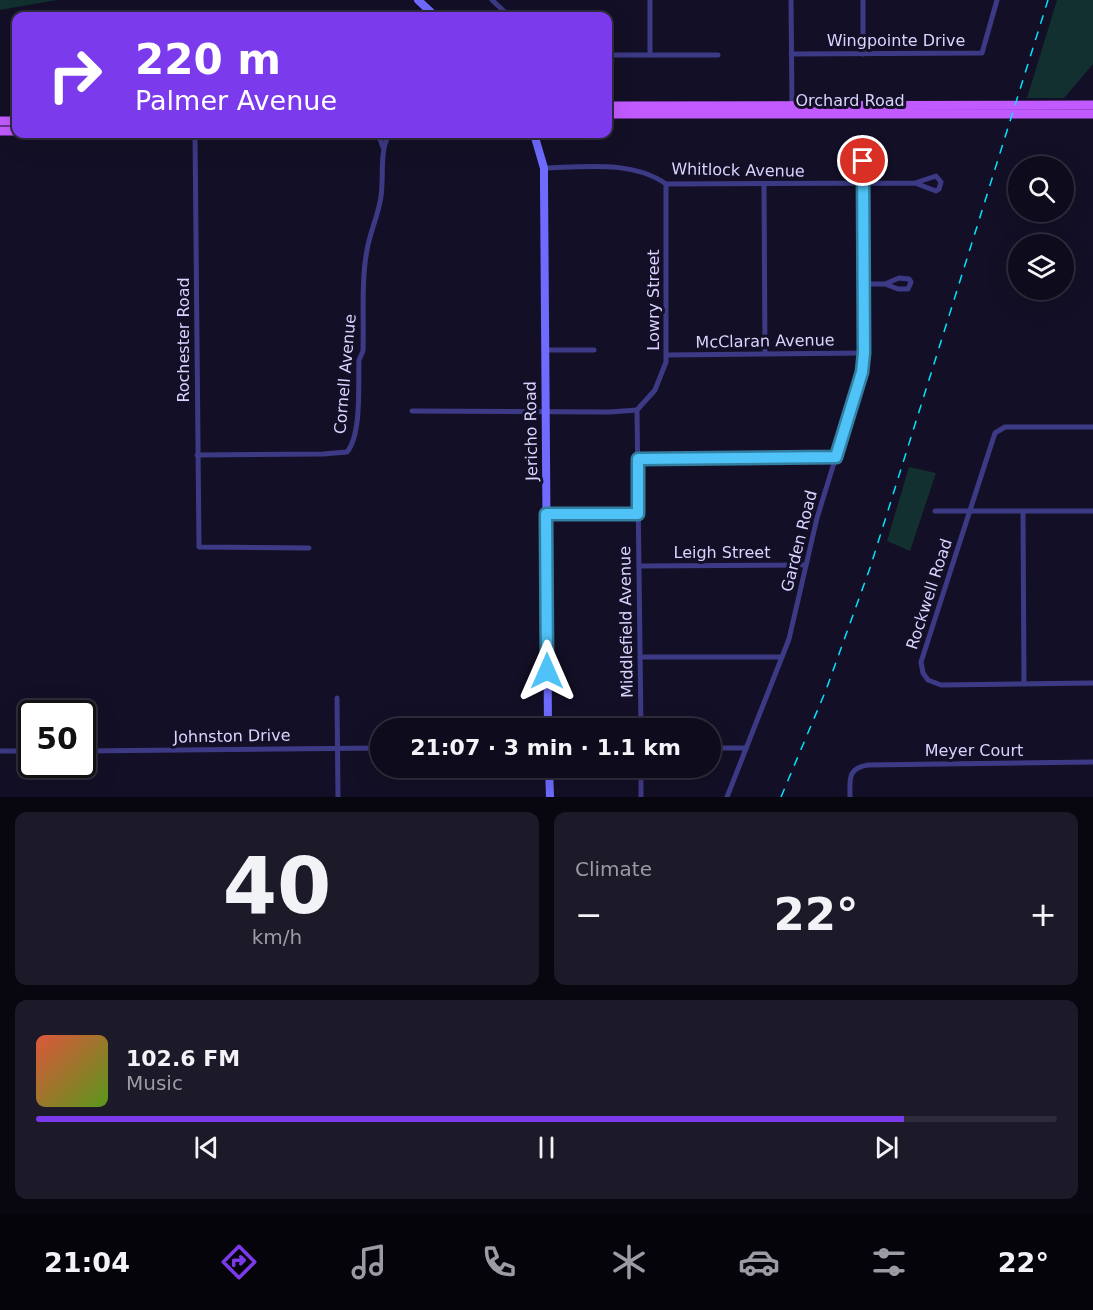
<!DOCTYPE html>
<html lang="en">
<head>
<meta charset="utf-8">
<style>
  :root { --surface:#0e0b1c; --page:#1c1929; --text:#f1f3f6; --muted:#9b9ba3; --line:#2e2b3b; --accent:#7c3aed }
  body { margin:0; font-family:"DejaVu Sans",sans-serif; background:var(--page); color:var(--text); height:100vh; display:flex; flex-direction:column; font-size:22px; white-space:nowrap }
  * { box-sizing:border-box; margin:0 }
  p { font-size:20px; color:var(--muted) }
  .icon { flex:none; width:33px; height:33px; fill:none; stroke:currentColor; stroke-width:2; stroke-linecap:round; stroke-linejoin:round }
  .map { position:relative; height:797px; overflow:hidden }
  .side { display:flex; flex-direction:column; gap:15px; padding:15px; background:#08060f; flex:1 }
  .side>* { flex:none }
  .top-card { position:absolute; left:12px; top:12px; width:600px; height:126px; border-radius:12px; box-shadow:0 6px 24px #0002,0 0 0 2px var(--line); background:#7c3aed; color:#fff; overflow:hidden }
  .fabs { position:absolute; left:1008px; top:156px; display:grid; gap:12px }
  .fabs a { display:grid; place-items:center; width:66px; height:66px; border-radius:50%; background:var(--surface); box-shadow:0 6px 24px #0002,0 0 0 2px var(--line); font-size:30px }
  .speed { position:absolute; left:18px; top:700px; display:flex; gap:12px; font-size:30px; font-weight:700; text-align:center }
  .speed>* { display:grid; place-content:center; width:78px; height:78px; border-radius:50%; background:var(--surface); box-shadow:0 6px 24px #0002,0 0 0 2px var(--line); line-height:1 }
  .speed .limit { border:3px solid #111; border-radius:9px; background:#fff; color:#111 }
  .pin { position:absolute; display:grid; place-items:center; width:51px; height:51px; color:#fff; margin:-26px; border:3px solid #fff; border-radius:50%; box-shadow:0 2px 6px #0007 }
  .me { position:absolute; width:66px; margin:-33px; rotate:0deg; stroke-linejoin:round; filter:drop-shadow(0 0 4px #0008) }
  .turn { display:flex; align-items:center; gap:21px; height:126px; padding:0 24px; font-size:27px }
  .turn .icon { width:78px; height:78px; stroke-width:2.5 }
  .turn b { display:block; font-size:42px; line-height:51px }
  .big { font-size:45px; font-weight:800; line-height:1.1 }
  .side .card { flex:1; display:flex; flex-direction:column; justify-content:center; gap:9px; min-width:0; padding:0 21px; border-radius:12px; background:var(--page) }
  .side .dial { align-items:center; gap:0 }
  .dial b { font-size:78px; line-height:1 }
  .song { display:flex; align-items:center; gap:18px }
  .cover { width:72px; height:72px; border-radius:9px; background:linear-gradient(135deg,hsl(10 70% 55%),hsl(90 70% 35%)) }
  .played { height:6px; border-radius:3px; background:linear-gradient(90deg,var(--accent) 85%,var(--line) 85%) }
  .keys { display:flex; justify-content:space-around; direction:ltr }
  .heat { display:flex; justify-content:space-between; align-items:center; font-size:33px; direction:ltr }
  .side .tiles { flex:1; display:grid; gap:15px; grid-template-columns:1fr 1fr }
  .card:last-child { grid-column:span 2 }
  .trip { position:absolute; left:370px; top:718px; width:351px; height:60px; border-radius:30px; background:var(--surface); box-shadow:0 6px 24px #0002,0 0 0 2px var(--line); font-weight:800; line-height:60px; text-align:center }
  .tab-bar { display:flex; height:96px; justify-content:space-around; align-items:center; background:#06040b; color:var(--muted) }
  .tab-bar .icon { width:42px; height:42px }
  .tab-bar .active { color:var(--accent) }
  .tab-bar b { font-size:27px; color:var(--text) }
  .map>svg:first-child { display:block }
  .green { fill:#12302f }
  .lines { fill:none; stroke-linecap:round; stroke-linejoin:round }
  .street { stroke:#3d3a85; stroke-width:5 }
  .secondary { stroke:#6f6bff; stroke-width:8 }
  .primary { stroke:#c25bff; stroke-width:9 }
  .rail { stroke:#00e5ff; stroke-width:1.5; stroke-dasharray:9 8; stroke-linecap:butt }
  .route-casing { stroke:#337fa1; stroke-width:15 }
  .route { stroke:#4fc3f7; stroke-width:10 }
  .labels { text-anchor:middle; dominant-baseline:central; stroke-width:6; stroke-linejoin:round; paint-order:stroke }
  .street-label { font-size:16px; fill:#d9d4ff; stroke:#130f26 }
</style>
</head>
<body>
<div class="map">
<svg width="1093" height="797" viewBox="0 0 1093 797">
  <rect width="100%" height="100%" fill="#130f26"/>
  <g class="green">
    <polygon points="0,0 57,0 0,10"/>
    <polygon points="1057,0 1093,0 1093,64 1064,98 1027,98"/>
    <polygon points="909,467 936,473 910,551 887,541"/>
  </g>
  <g class="lines">
    <g class="street">
      <polyline points="492,0 509,16"/>
      <polyline points="650,0 650,55"/>
      <polyline points="791,0 792,106"/>
      <polyline points="863,0 863,54"/>
      <polyline points="791,54 982,53 997,0"/>
      <polyline points="608,55 718,55"/>
      <polyline points="195,134 199,547 309,548"/>
      <polyline points="374,134 380,139 383,147"/>
      <path d="M 544,168 C 583,167 632,160 666,184 L 915,183 L 936,191 L 939,189 L 941,182 L 936,176 L 915,183"/>
      <polyline points="764,185 765,354"/>
      <polyline points="864,284 885,284 899,278 909,279 911,282 908,289 898,289 885,284"/>
      <polyline points="544,350 594,350"/>
      <polyline points="667,355 864,353"/>
      <polyline points="412,411 610,412 637,410"/>
      <polyline points="1093,427 1005,427 995,433 921,662 923,673 928,680 941,685 1093,683"/>
      <path d="M 197,455 L 323,454 L 347,452 C 362,434 358,384 359,360 L 363,351 C 364,318 361,282 367,250 C 370,231 379,214 381,196 C 384,178 379,147 390,134"/>
      <polyline points="638,459 836,457"/>
      <polyline points="935,511 1093,511"/>
      <polyline points="1023,511 1024,684"/>
      <polyline points="546,514 638,514"/>
      <polyline points="639,566 805,565"/>
      <polyline points="640,657 782,657"/>
      <polyline points="337,698 338,797"/>
      <polyline points="641,729 637,410 655,390 666,362 666,184"/>
      <polyline points="711,748 746,748"/>
      <polyline points="0,751 32,751"/>
      <polyline points="82,751 381,748"/>
      <polyline points="641,768 641,797"/>
      <polyline points="727,797 789,639 817,518 862,372 864,353 863,139"/>
      <path d="M 850,797 C 850,780 847,768 868,765 L 1093,762"/>
    </g>
    <g class="secondary">
      <polyline points="418,0 435,16"/>
      <polyline points="534,134 544,168 544,182 548,729"/>
      <polyline points="549,768 550,797"/>
    </g>
    <g class="primary">
      <polyline points="608,106 1093,105"/>
      <polyline points="608,114 1093,114"/>
      <polyline points="0,121 16,121"/>
      <polyline points="0,131 16,131"/>
    </g>
    <polyline class="rail" points="781,797 826,690 870,568 1048,0"/>
  </g>
  <g class="lines">
    <g class="route-casing">
      <polyline id="route" points="547,671 546,514 638,514 638,459 836,457 862,372 864,353 863,161"/>
    </g>
    <use href="#route" class="route"/>
  </g>
  <g class="labels">
    <g class="street-label">
      <text x="896" y="40">Wingpointe Drive</text>
      <text x="850" y="100">Orchard Road</text>
      <text transform="translate(738 170) rotate(1)">Whitlock Avenue</text>
      <text transform="translate(653 300) rotate(-90)">Lowry Street</text>
      <text transform="translate(183 340) rotate(-90)">Rochester Road</text>
      <text transform="translate(765 341) rotate(-1)">McClaran Avenue</text>
      <text transform="translate(345 374) rotate(-85)">Cornell Avenue</text>
      <text transform="translate(531 431) rotate(-91)">Jericho Road</text>
      <text transform="translate(799 541) rotate(-76)">Garden Road</text>
      <text x="722" y="552">Leigh Street</text>
      <text transform="translate(929 594) rotate(-72)">Rockwell Road</text>
      <text transform="translate(626 622) rotate(-91)">Middlefield Avenue</text>
      <text transform="translate(232 736) rotate(-1)">Johnston Drive</text>
      <text x="974" y="750">Meyer Court</text>
    </g>
  </g>
</svg>
<div class="fabs">
<a><svg class="icon" aria-label="search" viewBox="0 0 24 24"><circle cx="10" cy="10" r="6"/><path d="M15 15l6 6"/></svg></a>
<a><svg class="icon" aria-label="layers" viewBox="0 0 24 24"><path d="M12 4l9 5-9 5-9-5zM3 14l9 5 9-5"/></svg></a>
</div>
<div class="speed"><div class="limit">50</div></div>
<div class="pin" style="left:863px;top:161px;background:#d93025"><svg class="icon" aria-label="arrive" viewBox="0 0 24 24"><path d="M6 21V4h12l-3 4 3 4H6"/></svg></div>
<svg class="me" style="left:547px;top:671px" viewBox="-20 -20 40 40"><path d="M0-17L14 15 0 8-14 15z" fill="#4fc3f7" stroke="#fff" stroke-width="4"/></svg>
<div class="trip">21:07 · 3 min · 1.1 km</div>
<div class="top-card">
<div class="turn"><svg class="icon" aria-label="right" viewBox="0 0 24 24"><path d="M7 20v-9h11M14 6l5 5-5 5"/></svg><div><b>220 m</b>Palmer Avenue</div></div>
</div>
</div>
<section class="side">
<div class="tiles">
<div class="card dial"><b>40</b><p>km/h</p></div>
<div class="card"><p>Climate</p>
<div class="heat"><a>−</a><b class="big">22°</b><a>+</a></div>
</div>
<div class="card">
<div class="song"><i class="cover"></i><div><b>102.6 FM</b><p>Music</p></div></div>
<div class="played"></div>
<div class="keys"><svg class="icon" aria-label="previous" viewBox="0 0 24 24"><path d="M18 5L8 12l10 7zM5 5v14"/></svg><svg class="icon" aria-label="pause" viewBox="0 0 24 24"><path d="M8 5v14M16 5v14"/></svg><svg class="icon" aria-label="next" viewBox="0 0 24 24"><path d="M6 5l10 7-10 7zM19 5v14"/></svg></div>
</div>
</div>
</section>
<nav class="tab-bar">
<b>21:04</b>
<svg class="icon active" aria-label="directions" viewBox="0 0 24 24"><path d="M12 3l9 9-9 9-9-9zM9 14v-3h6M13 9l2 2-2 2"/></svg>
<svg class="icon" aria-label="music" viewBox="0 0 24 24"><path d="M9 18V5l10-2v13"/><circle cx="6" cy="18" r="3"/><circle cx="16" cy="16" r="3"/></svg>
<svg class="icon" aria-label="phone" viewBox="0 0 24 24"><path d="M5 4h4l2 5-3 2q2 4 5 5l2-3 5 2v4C11 20 4 13 5 4z"/></svg>
<svg class="icon" aria-label="climate" viewBox="0 0 24 24"><path d="M12 3v18M4 7l16 10M4 17L20 7"/></svg>
<svg class="icon" aria-label="car" viewBox="0 0 24 24"><path d="M5 17H2v-5l4-1 3-4h7l3 4 3 1v5h-3M9 17h6M6 11h13"/><circle cx="7" cy="17" r="2"/><circle cx="17" cy="17" r="2"/></svg>
<svg class="icon" aria-label="filters" viewBox="0 0 24 24"><path d="M4 7h16M4 17h16"/><circle cx="9" cy="7" r="2"/><circle cx="15" cy="17" r="2"/></svg>
<b>22°</b>
</nav>
</body>
</html>
